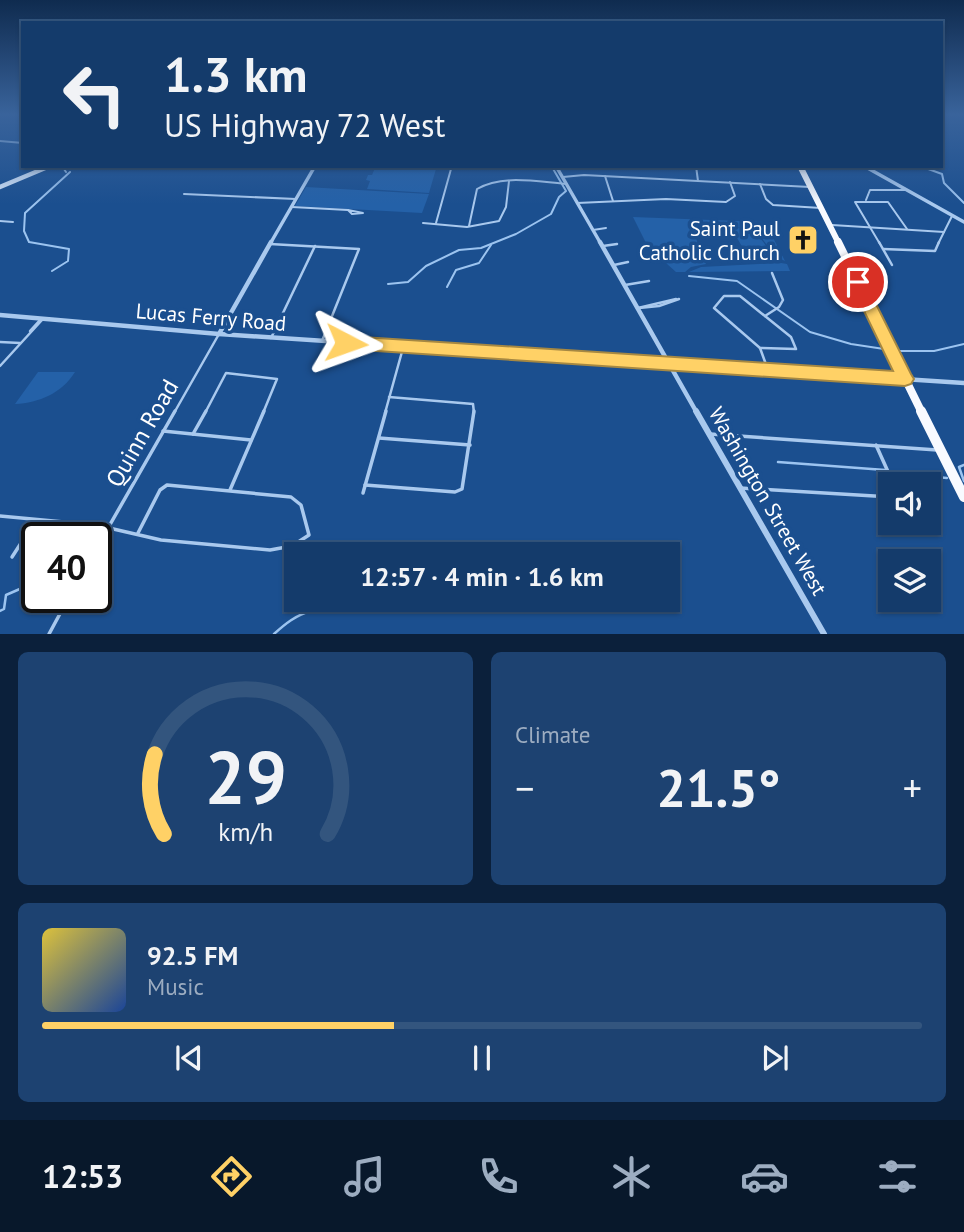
<!DOCTYPE html>
<html lang="en">
<head>
<meta charset="utf-8">
<style>
  :root { --surface:#143b6b; --page:#1d4271; --text:#f1f3f6; --muted:#9dadc1; --line:#33557e; --accent:#ffd166 }
  body { margin:0; font-family:"PT Sans",sans-serif; background:var(--page); color:var(--text); height:100vh; display:flex; flex-direction:column; font-size:26px; white-space:nowrap }
  * { box-sizing:border-box; margin:0 }
  p { font-size:23px; color:var(--muted) }
  .icon { flex:none; width:38px; height:38px; fill:none; stroke:currentColor; stroke-width:2; stroke-linecap:round; stroke-linejoin:round }
  .map { position:relative; height:634px; overflow:hidden }
  .sheet { display:flex; flex-direction:column; gap:18px; padding:18px; background:#0b203b; flex:1 }
  .sheet>* { flex:none }
  .banner { position:absolute; left:21px; top:21px; width:922px; height:147px; border-radius:0px; box-shadow:0 2px 5px #0004,0 0 0 2px var(--line); background:#143b6b; color:var(--text); overflow:hidden }
  .fabs { position:absolute; left:878px; top:472px; display:grid; gap:14px }
  .fabs a { display:grid; place-items:center; width:63px; height:63px; border-radius:0px; background:var(--surface); box-shadow:0 2px 5px #0004,0 0 0 2px var(--line); font-size:35px }
  .speed { position:absolute; left:21px; top:522px; display:flex; gap:14px; font-size:35px; font-weight:700; text-align:center }
  .speed>* { display:grid; place-content:center; width:91px; height:91px; border-radius:50%; background:var(--surface); box-shadow:0 2px 5px #0004,0 0 0 2px var(--line); line-height:1 }
  .speed .limit { border:4px solid #111; border-radius:10px; background:#fff; color:#111 }
  .pin { position:absolute; display:grid; place-items:center; width:60px; height:60px; color:#fff; margin:-30px; border:4px solid #fff; border-radius:50%; box-shadow:0 2px 7px #0007 }
  .me { position:absolute; width:77px; margin:-38px; rotate:94deg; stroke-linejoin:round; filter:drop-shadow(0 0 5px #0008) }
  .turn { display:flex; align-items:center; gap:24px; height:147px; padding:0 28px; font-size:32px }
  .turn .icon { width:91px; height:91px; stroke-width:2.5 }
  .turn b { display:block; font-size:49px; line-height:60px }
  .big { font-size:52px; font-weight:600; line-height:1.1 }
  .sheet .card { flex:1; display:flex; flex-direction:column; justify-content:center; gap:10px; min-width:0; padding:0 24px; border-radius:10px; background:var(--page) }
  .sheet .dial { align-items:center; gap:0 }
  .dial svg { height:182px; overflow:visible; fill:none; stroke:var(--line); stroke-width:7; stroke-linecap:round; text-anchor:middle }
  .dial text { fill:var(--text); stroke:none }
  .song { display:flex; align-items:center; gap:21px }
  .cover { width:84px; height:84px; border-radius:10px; background:linear-gradient(135deg,hsl(50 70% 55%),hsl(220 70% 35%)) }
  .played { height:7px; border-radius:4px; background:linear-gradient(90deg,var(--accent) 40%,var(--line) 40%) }
  .keys { display:flex; justify-content:space-around; direction:ltr }
  .heat { display:flex; justify-content:space-between; align-items:center; font-size:38px; direction:ltr }
  .sheet .tiles { flex:1; display:grid; gap:18px; grid-template-columns:1fr 1fr }
  .card:last-child { grid-column:span 2 }
  .trip { position:absolute; left:284px; top:542px; width:396px; height:70px; border-radius:0px; background:var(--surface); box-shadow:0 2px 5px #0004,0 0 0 2px var(--line); font-weight:600; line-height:70px; text-align:center }
  .dock { display:flex; height:112px; justify-content:space-around; align-items:center; background:#08182b; color:var(--muted) }
  .dock .icon { width:49px; height:49px }
  .dock .on { color:var(--accent) }
  .dock b { font-size:32px; color:var(--text) }
  .map>svg:first-child { display:block }
  .green { fill:#2461a8 }
  .lines { fill:none; stroke-linecap:round; stroke-linejoin:round }
  .stream-far1 { stroke:#9cc4f0; stroke-width:2 }
  .stream { stroke:#9cc4f0; stroke-width:2.5 }
  .minor-far2 { stroke:#a9c9ee; stroke-width:2 }
  .minor-far1 { stroke:#a9c9ee; stroke-width:2.5 }
  .minor { stroke:#a9c9ee; stroke-width:3.5 }
  .tertiary-far2 { stroke:#a9c9ee; stroke-width:3.5 }
  .tertiary-far1 { stroke:#a9c9ee; stroke-width:4.5 }
  .tertiary { stroke:#a9c9ee; stroke-width:6 }
  .secondary { stroke:#d6e6fa; stroke-width:4.5 }
  .trunk-far2 { stroke:#f8faff; stroke-width:6 }
  .trunk-far1 { stroke:#f8faff; stroke-width:8 }
  .trunk { stroke:#f8faff; stroke-width:10 }
  .route { fill:#ffd166; stroke:#a68842; stroke-width:2 }
  .labels { text-anchor:middle; dominant-baseline:central; stroke-width:7; stroke-linejoin:round; paint-order:stroke }
  .poi-label { font-size:21px; fill:#fff; stroke:#1b4f8f; text-anchor:end }
  .street-label { font-size:21px; fill:#fff; stroke:#1b4f8f }
  .near-street-label { font-size:24px; fill:#fff; stroke:#1b4f8f }
</style>
</head>
<body>
<div class="map">
<svg width="964" height="634" viewBox="0 0 964 634">
  <rect width="100%" height="100%" fill="#1b4f8f"/>
  <g class="green">
    <polygon points="376,166 377,166 436,169 429,193 367,189 370,181 366,180 368,175 372,175"/>
    <polygon points="306,187 429,194 422,213 295,206"/>
    <polygon points="633,217 765,222 785,261 781,259 776,248 767,245 754,228 717,227 695,236 706,264 691,267 685,272 676,272 648,247"/>
    <path d="M 736,228 C 757,227 767,245 773,261 L 746,260 L 765,257 L 760,249 L 744,250 L 733,231 Z"/>
    <polygon points="781,263 787,264 790,271 689,272 701,267"/>
    <path d="M 38,372 L 75,372 C 62,393 39,403 15,404 Z"/>
  </g>
  <g class="lines">
    <g class="stream-far1">
      <polyline points="62,166 66,172"/>
      <polyline points="920,166 942,174 944,183 964,203"/>
      <polyline points="52,271 68,261 69,249 29,242 24,231 25,213 70,172"/>
      <polyline points="689,276 737,281 810,332 851,344 884,349"/>
      <polyline points="388,284 408,282 426,266 459,250 481,248 516,234 551,214 559,197 566,191 552,167"/>
      <polyline points="447,287 456,270 479,263 491,245"/>
      <polyline points="899,351 934,351 964,344"/>
    </g>
    <g class="stream">
      <polyline points="778,462 885,470"/>
      <polyline points="964,465 959,467 964,481"/>
      <polyline points="892,473 947,478"/>
      <polyline points="0,611 4,609 6,595 29,585 37,574"/>
      <path d="M 274,634 C 285,624 296,615 311,611 C 323,608 336,609 349,609 C 398,607 446,615 494,600"/>
    </g>
    <g class="minor-far2">
      <polyline points="0,141 23,143"/>
      <polyline points="396,166 458,169 477,166"/>
      <polyline points="696,166 698,181"/>
      <polyline points="605,176 613,201"/>
      <polyline points="563,177 584,175 810,187"/>
      <polyline points="760,184 766,199 773,205 821,208"/>
      <polyline points="184,194 296,199"/>
      <polyline points="866,200 870,190 905,190"/>
      <polyline points="577,203 666,199 726,202 735,196 730,182"/>
      <polyline points="292,207 348,210"/>
      <polygon points="348,210 363,213 352,214"/>
      <polyline points="0,221 13,222"/>
      <polyline points="423,223 467,227 499,221 506,207 509,181"/>
      <polyline points="436,223 451,169"/>
      <polyline points="832,225 944,232"/>
      <path d="M 469,226 L 477,189 C 503,174 538,182 567,184"/>
      <polyline points="593,230 606,228"/>
      <polyline points="880,244 855,202 888,202 907,229"/>
      <polyline points="938,244 952,216"/>
    </g>
    <g class="minor-far1">
      <polyline points="879,242 892,265"/>
      <polyline points="270,244 359,249 322,341"/>
      <polyline points="603,246 617,244"/>
      <polyline points="883,249 935,251 939,242"/>
      <polyline points="614,265 628,262"/>
      <polyline points="625,285 649,281"/>
      <polygon points="724,296 740,296 791,337 796,349 760,348 714,308"/>
      <polyline points="638,308 676,299"/>
      <polyline points="639,308 659,306 679,299"/>
      <polyline points="765,316 779,307 783,300 772,273"/>
      <polyline points="30,331 40,320"/>
      <polyline points="271,338 315,246"/>
      <polyline points="0,342 20,343"/>
      <polyline points="760,348 768,370"/>
      <polyline points="0,366 42,320"/>
      <polyline points="389,397 473,404 474,413"/>
      <polyline points="174,413 219,334"/>
      <polyline points="205,413 226,373 277,379 263,413"/>
      <polyline points="385,413 403,348"/>
    </g>
    <g class="minor">
      <polyline points="163,431 251,440"/>
      <polyline points="193,434 206,411"/>
      <polyline points="710,434 937,450"/>
      <polyline points="379,438 470,445"/>
      <polyline points="876,445 894,485"/>
      <polyline points="365,485 455,492 462,489 474,411"/>
      <polyline points="740,488 891,497"/>
      <polyline points="230,490 264,411"/>
      <polyline points="363,493 386,411"/>
      <polyline points="0,516 96,525 161,540 270,550 292,546 309,535 301,505 291,497 167,485 160,490 138,533"/>
      <polyline points="82,527 106,529"/>
      <polyline points="96,549 175,411"/>
      <polyline points="12,557 36,520"/>
      <polyline points="49,634 69,597"/>
    </g>
    <g class="tertiary-far2">
      <polyline points="556,166 601,244"/>
      <polyline points="864,166 964,222"/>
      <polyline points="270,244 315,166"/>
    </g>
    <g class="tertiary-far1">
      <polyline points="600,242 697,413"/>
      <polyline points="0,315 219,334 964,383"/>
      <polyline points="219,334 271,242"/>
    </g>
    <polyline class="tertiary" points="696,411 824,634"/>
    <polyline class="secondary" points="0,187 50,166"/>
    <polyline class="trunk-far2" points="800,166 839,244"/>
    <polyline class="trunk-far1" points="838,242 922,413"/>
    <polyline class="trunk" points="921,411 964,497"/>
  </g>
  <linearGradient id="sky" x2="0" y2="1"><stop stop-color="#0f2b4f"/><stop offset="0.56" stop-color="#39639b"/><stop offset="1" stop-color="#39639b" stop-opacity="0"/></linearGradient>
  <rect width="964" height="204" fill="url(#sky)"/>
  <polygon class="route" points="858,277 865,282 911,374 914,379 911,384 905,386 346,349 340,347 338,343 340,338 346,336 893,371 850,282"/>
  <defs>
    <g id="church-square" transform="scale(1.575)"><rect x="-9" y="-9" width="18" height="18" rx="4" fill="#ffd166" stroke="#1b4f8f"/><path d="M-1.2-6h2.4v3.5h3.3v2.4h-3.3V6h-2.4V-.1h-3.3v-2.4h3.3Z" fill="#111"/></g>
  </defs>
  <g fill-rule="evenodd">
    <use href="#church-square" x="803" y="240"/>
  </g>
  <g class="labels">
    <g class="poi-label">
      <text x="780" y="228">Saint Paul<tspan x="780" dy="24">Catholic Church</tspan></text>
    </g>
    <g class="street-label">
      <text transform="translate(211 317) rotate(5)">Lucas Ferry Road</text>
      <text transform="translate(768 501) rotate(60)">Washington Street West</text>
    </g>
    <g class="near-street-label">
      <text transform="translate(142 433) rotate(-60)">Quinn Road</text>
    </g>
  </g>
</svg>
<div class="fabs">
<a><svg class="icon" aria-label="sound" viewBox="0 0 24 24"><path d="M4 9h4l5-4v14l-5-4H4zM17 9q2 3 0 6"/></svg></a>
<a><svg class="icon" aria-label="layers" viewBox="0 0 24 24"><path d="M12 4l9 5-9 5-9-5zM3 14l9 5 9-5"/></svg></a>
</div>
<div class="speed"><div class="limit">40</div></div>
<div class="pin" style="left:858px;top:282px;background:#d93025"><svg class="icon" aria-label="arrive" viewBox="0 0 24 24"><path d="M6 21V4h12l-3 4 3 4H6"/></svg></div>
<svg class="me" style="left:346px;top:343px" viewBox="-20 -20 40 40"><path d="M0-17L14 15 0 8-14 15z" fill="#ffd166" stroke="#fff" stroke-width="4"/></svg>
<div class="trip">12:57 · 4 min · 1.6 km</div>
<div class="banner">
<div class="turn"><svg class="icon" aria-label="left" viewBox="0 0 24 24"><path d="M17 20v-9H6M10 6l-5 5 5 5"/></svg><div><b>1.3 km</b>US Highway 72 West</div></div>
</div>
</div>
<section class="sheet">
<div class="tiles">
<div class="card dial"><svg viewBox="0 0 100 80">
<path d="M14 69A42 42 0 1 1 86 69"/>
<path d="M14 69A42 42 0 0 1 10 34" stroke="#ffd166"/>
<text x="50" y="56" font-size="32" font-weight="700">29</text>
<text x="50" y="72" font-size="11">km/h</text>
</svg></div>
<div class="card"><p>Climate</p>
<div class="heat"><a>−</a><b class="big">21.5°</b><a>+</a></div>
</div>
<div class="card">
<div class="song"><i class="cover"></i><div><b>92.5 FM</b><p>Music</p></div></div>
<div class="played"></div>
<div class="keys"><svg class="icon" aria-label="previous" viewBox="0 0 24 24"><path d="M18 5L8 12l10 7zM5 5v14"/></svg><svg class="icon" aria-label="pause" viewBox="0 0 24 24"><path d="M8 5v14M16 5v14"/></svg><svg class="icon" aria-label="next" viewBox="0 0 24 24"><path d="M6 5l10 7-10 7zM19 5v14"/></svg></div>
</div>
</div>
</section>
<nav class="dock">
<b>12:53</b>
<svg class="icon on" aria-label="directions" viewBox="0 0 24 24"><path d="M12 3l9 9-9 9-9-9zM9 14v-3h6M13 9l2 2-2 2"/></svg>
<svg class="icon" aria-label="music" viewBox="0 0 24 24"><path d="M9 18V5l10-2v13"/><circle cx="6" cy="18" r="3"/><circle cx="16" cy="16" r="3"/></svg>
<svg class="icon" aria-label="phone" viewBox="0 0 24 24"><path d="M5 4h4l2 5-3 2q2 4 5 5l2-3 5 2v4C11 20 4 13 5 4z"/></svg>
<svg class="icon" aria-label="climate" viewBox="0 0 24 24"><path d="M12 3v18M4 7l16 10M4 17L20 7"/></svg>
<svg class="icon" aria-label="car" viewBox="0 0 24 24"><path d="M5 17H2v-5l4-1 3-4h7l3 4 3 1v5h-3M9 17h6M6 11h13"/><circle cx="7" cy="17" r="2"/><circle cx="17" cy="17" r="2"/></svg>
<svg class="icon" aria-label="filters" viewBox="0 0 24 24"><path d="M4 7h16M4 17h16"/><circle cx="9" cy="7" r="2"/><circle cx="15" cy="17" r="2"/></svg>
</nav>
</body>
</html>
